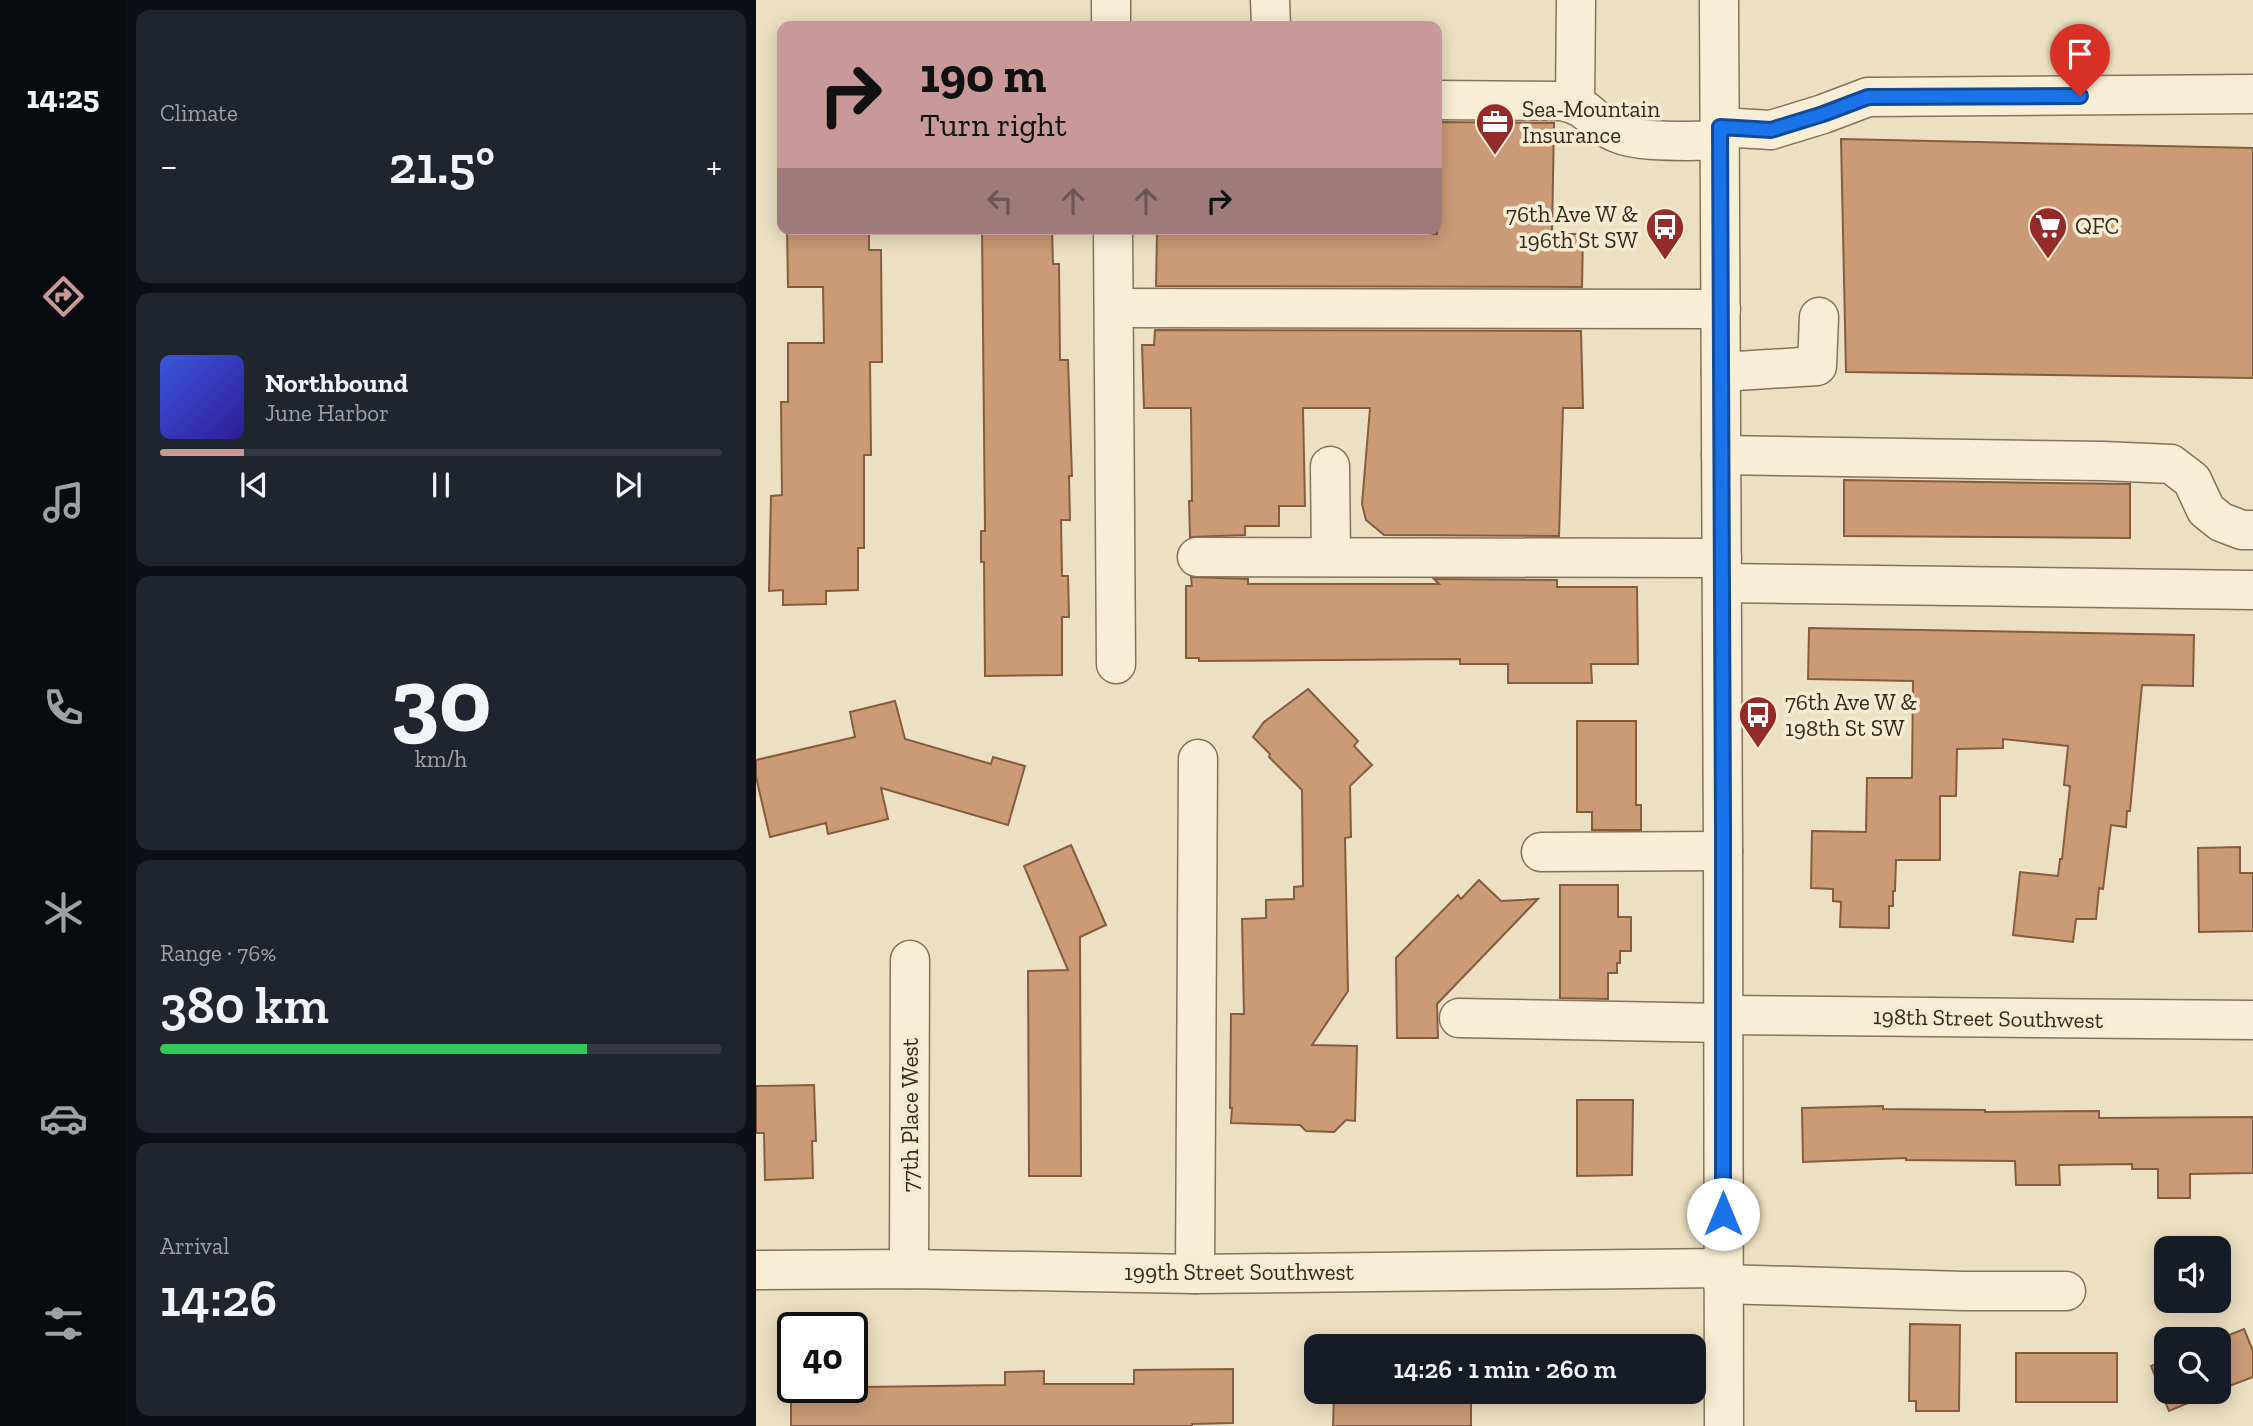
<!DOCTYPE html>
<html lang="en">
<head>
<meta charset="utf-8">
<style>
  :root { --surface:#171b24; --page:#20242c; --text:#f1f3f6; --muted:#9ea1a6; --line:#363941; --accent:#c7999b }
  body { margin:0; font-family:"Zilla Slab",serif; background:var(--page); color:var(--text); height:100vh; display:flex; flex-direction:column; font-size:26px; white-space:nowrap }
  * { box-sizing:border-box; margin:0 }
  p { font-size:23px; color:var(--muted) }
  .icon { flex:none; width:38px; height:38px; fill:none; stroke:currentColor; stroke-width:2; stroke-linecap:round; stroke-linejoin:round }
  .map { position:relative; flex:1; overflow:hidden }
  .panel { display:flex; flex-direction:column; gap:10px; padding:10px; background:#0d0f14; width:630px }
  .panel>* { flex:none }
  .top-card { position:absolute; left:21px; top:21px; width:665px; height:214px; border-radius:14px; box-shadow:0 4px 18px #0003; background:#c7999b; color:#111; overflow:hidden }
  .tools { position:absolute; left:1398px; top:1236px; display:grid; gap:14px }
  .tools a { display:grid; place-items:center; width:77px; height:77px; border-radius:14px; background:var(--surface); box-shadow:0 4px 18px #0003; font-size:35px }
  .speed { position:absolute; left:21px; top:1312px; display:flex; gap:14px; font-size:35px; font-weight:700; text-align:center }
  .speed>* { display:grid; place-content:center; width:91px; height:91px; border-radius:50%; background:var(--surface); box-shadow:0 4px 18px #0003; line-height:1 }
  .speed .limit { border:4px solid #111; border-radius:10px; background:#fff; color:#111 }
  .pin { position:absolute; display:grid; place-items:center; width:60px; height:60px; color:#fff; margin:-72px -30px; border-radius:50% 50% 50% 0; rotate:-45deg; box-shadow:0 0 7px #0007 }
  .pin .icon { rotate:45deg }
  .me { position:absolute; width:77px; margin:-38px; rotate:0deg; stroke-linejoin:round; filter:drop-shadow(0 0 5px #0008) }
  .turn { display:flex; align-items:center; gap:24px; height:147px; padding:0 28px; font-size:32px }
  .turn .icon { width:91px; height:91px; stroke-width:2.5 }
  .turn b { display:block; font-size:49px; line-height:60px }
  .lanes { display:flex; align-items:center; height:66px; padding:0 28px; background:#0003; justify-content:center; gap:35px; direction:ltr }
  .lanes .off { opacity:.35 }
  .big { font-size:52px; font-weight:600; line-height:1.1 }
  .panel .widget { flex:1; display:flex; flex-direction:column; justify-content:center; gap:10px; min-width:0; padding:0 24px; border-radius:14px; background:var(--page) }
  .panel .dial { align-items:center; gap:0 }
  .dial b { font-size:91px; line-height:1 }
  .song { display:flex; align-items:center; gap:21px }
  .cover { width:84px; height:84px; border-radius:10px; background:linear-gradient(135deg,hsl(230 70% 55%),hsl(250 70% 35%)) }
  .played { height:7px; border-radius:4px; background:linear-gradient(90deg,var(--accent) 15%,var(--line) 15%) }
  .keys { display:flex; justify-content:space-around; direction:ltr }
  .heat { display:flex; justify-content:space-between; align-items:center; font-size:38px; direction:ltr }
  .charge { height:10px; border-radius:5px; background:linear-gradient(90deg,#34c759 76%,var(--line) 0) }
  .trip { position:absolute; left:548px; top:1334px; width:402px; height:70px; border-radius:14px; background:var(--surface); box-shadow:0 4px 18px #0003; font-weight:600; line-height:70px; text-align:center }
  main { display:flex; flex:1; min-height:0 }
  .tab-bar { display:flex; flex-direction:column; width:126px; justify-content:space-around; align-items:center; background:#090b0e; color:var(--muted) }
  .tab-bar .icon { width:49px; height:49px }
  .tab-bar .on { color:var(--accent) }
  .tab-bar b { font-size:32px; color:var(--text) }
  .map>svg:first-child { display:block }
  .building { fill:#cb9b78; stroke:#855c40; stroke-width:2 }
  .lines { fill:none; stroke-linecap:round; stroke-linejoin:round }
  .minor-casing { stroke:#86725a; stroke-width:41 }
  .minor { stroke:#f8eed5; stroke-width:38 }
  .route-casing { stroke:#114b97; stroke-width:18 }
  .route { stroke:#1a73e8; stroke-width:12 }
  .labels { text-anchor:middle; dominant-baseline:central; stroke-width:7; stroke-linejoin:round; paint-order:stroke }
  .poi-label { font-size:23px; fill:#362a1e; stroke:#f5ebd1; text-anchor:start }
  .street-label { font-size:23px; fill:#362a1e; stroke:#f5ebd1 }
</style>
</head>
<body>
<main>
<nav class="tab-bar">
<b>14:25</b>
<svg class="icon on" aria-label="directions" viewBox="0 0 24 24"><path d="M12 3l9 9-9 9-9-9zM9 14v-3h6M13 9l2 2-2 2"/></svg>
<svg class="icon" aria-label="music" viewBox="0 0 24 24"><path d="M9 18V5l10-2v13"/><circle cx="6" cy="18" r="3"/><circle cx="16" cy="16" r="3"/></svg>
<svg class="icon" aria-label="phone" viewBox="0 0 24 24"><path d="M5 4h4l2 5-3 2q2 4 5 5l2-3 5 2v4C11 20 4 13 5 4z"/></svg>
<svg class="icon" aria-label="climate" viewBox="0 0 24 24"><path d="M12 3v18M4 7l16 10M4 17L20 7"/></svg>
<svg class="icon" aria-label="car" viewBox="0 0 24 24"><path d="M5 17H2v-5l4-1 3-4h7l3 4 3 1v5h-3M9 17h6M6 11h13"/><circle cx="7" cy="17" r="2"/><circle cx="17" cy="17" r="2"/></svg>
<svg class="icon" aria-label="filters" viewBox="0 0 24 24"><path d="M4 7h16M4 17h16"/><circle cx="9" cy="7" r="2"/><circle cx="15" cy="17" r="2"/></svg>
</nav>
<section class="panel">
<div class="widget"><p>Climate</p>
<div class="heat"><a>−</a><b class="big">21.5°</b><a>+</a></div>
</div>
<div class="widget">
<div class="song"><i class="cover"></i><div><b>Northbound</b><p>June Harbor</p></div></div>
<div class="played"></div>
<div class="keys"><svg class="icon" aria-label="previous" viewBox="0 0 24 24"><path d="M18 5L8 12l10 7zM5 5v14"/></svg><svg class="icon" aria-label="pause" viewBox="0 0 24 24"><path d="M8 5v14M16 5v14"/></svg><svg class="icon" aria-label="next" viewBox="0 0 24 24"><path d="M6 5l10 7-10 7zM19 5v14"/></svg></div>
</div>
<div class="widget dial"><b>30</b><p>km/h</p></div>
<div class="widget"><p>Range · 76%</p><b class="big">380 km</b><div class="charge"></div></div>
<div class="widget"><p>Arrival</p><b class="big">14:26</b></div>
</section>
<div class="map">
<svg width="1497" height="1426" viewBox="0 0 1497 1426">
  <rect width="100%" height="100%" fill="#ede0c2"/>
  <g class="building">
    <polygon points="681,122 798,123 796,234 827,234 826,287 400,286 401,233 681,234"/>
    <polygon points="1085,139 1497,148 1497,378 1090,372"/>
    <polygon points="31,229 113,229 113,250 125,250 126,362 114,362 115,455 108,455 108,548 102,548 102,590 70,591 70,604 27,605 27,590 13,591 15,496 26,495 25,402 32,402 32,343 68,343 67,287 32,287"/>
    <polygon points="226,229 296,229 297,264 303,264 304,360 312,360 316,476 313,476 314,520 305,520 306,576 312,576 313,617 306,617 306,675 229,676 228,562 225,562 225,531 229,531"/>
    <polygon points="399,330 825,331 827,408 807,408 803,536 628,535 610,520 606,504 614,408 547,408 549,506 523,506 523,526 489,526 489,535 434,537 433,501 436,501 435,408 388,408 386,345 398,345"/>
    <polygon points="1088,480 1374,484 1374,538 1088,536"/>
    <polygon points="435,577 492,579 492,584 683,584 678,579 801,580 801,587 881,587 882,664 835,664 836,683 752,683 752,664 704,664 704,659 443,661 443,658 430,658 430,586 436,586"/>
    <polygon points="1053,628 1438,635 1437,686 1386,685 1374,811 1371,811 1370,827 1355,825 1347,889 1343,888 1340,919 1320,919 1317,942 1257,935 1264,872 1302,876 1304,859 1306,859 1314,786 1308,785 1312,746 1247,739 1247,748 1201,749 1200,796 1184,796 1184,860 1140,860 1139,891 1137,891 1137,906 1133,906 1133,928 1084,927 1085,902 1077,901 1077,889 1055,888 1056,831 1110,832 1111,778 1156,778 1157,681 1052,679"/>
    <polygon points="552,689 602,741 598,746 616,765 594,786 595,837 589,838 592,991 556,1045 601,1046 599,1121 590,1120 578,1132 550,1131 544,1125 475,1123 476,1108 474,1108 475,1014 488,1014 486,919 510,918 510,900 538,899 538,887 547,886 546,790 513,757 514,754 497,737 508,722"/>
    <polygon points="139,701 149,739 235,764 237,757 269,766 252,825 125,788 132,819 72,834 70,823 14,837 0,777 0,760 99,737 94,712"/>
    <polygon points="821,721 880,721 880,805 885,805 885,830 836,830 836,812 821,812"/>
    <polygon points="315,845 350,925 324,937 325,1176 273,1176 272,971 312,970 268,866"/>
    <polygon points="1484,847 1484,873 1497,873 1497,931 1443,932 1442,848"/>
    <polygon points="723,880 745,901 782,899 681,1004 682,1038 641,1038 640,958 702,895 705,899"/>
    <polygon points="804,885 862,885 862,917 875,917 875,951 864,951 864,963 861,963 861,973 852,973 852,999 804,998"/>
    <polygon points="58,1085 60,1141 56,1141 57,1178 9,1180 8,1133 0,1133 0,1086"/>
    <polygon points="821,1100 877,1100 876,1175 821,1176"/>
    <polygon points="1127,1106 1127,1109 1229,1110 1229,1112 1343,1111 1343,1118 1497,1117 1497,1173 1434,1174 1434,1198 1402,1198 1402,1169 1376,1169 1376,1164 1303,1165 1304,1185 1260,1185 1259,1161 1150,1160 1150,1158 1047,1162 1046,1108"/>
    <polygon points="1154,1324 1204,1325 1203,1411 1160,1411 1160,1401 1153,1401"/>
    <polygon points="1488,1329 1497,1351 1497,1377 1463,1390 1463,1339"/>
    <rect x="1260" y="1353" width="101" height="49"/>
    <polygon points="1410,1360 1410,1391 1461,1391 1413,1411 1395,1366"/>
    <polygon points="477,1369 477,1423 436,1424 436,1426 35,1426 35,1388 249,1385 249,1372 288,1371 288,1384 378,1384 378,1370"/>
    <polygon points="633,1391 715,1391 715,1426 577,1426 578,1394 633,1394"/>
  </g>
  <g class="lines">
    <g class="minor-casing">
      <g id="minor">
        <polyline points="355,0 355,26"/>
        <polyline points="514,0 515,26"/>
        <polyline points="963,0 967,851 968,1426"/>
        <path d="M 681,100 L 806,101 C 836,107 836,123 861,133 C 886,144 936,140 964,141"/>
        <polyline points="819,104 820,0"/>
        <polyline points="964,127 1015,130 1067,114 1112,97 1497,94"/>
        <polyline points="357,229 360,664"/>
        <polyline points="358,308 965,309"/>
        <polyline points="965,372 1061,366 1063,317"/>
        <polyline points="965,455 1347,461 1415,464 1436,480 1450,510 1465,522 1486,530 1497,530"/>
        <polyline points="574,466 575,557"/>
        <polyline points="441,557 966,558"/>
        <polyline points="966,583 1497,590"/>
        <polyline points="785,852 967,851"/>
        <polyline points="967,1015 1497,1020"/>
        <polyline points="703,1018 967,1023"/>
        <polyline points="153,1269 154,960"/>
        <polyline points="0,1270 153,1269 439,1274 967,1268"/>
        <polyline points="439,1274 442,759"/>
        <polyline points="967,1284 1208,1291 1310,1291"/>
      </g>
    </g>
    <use href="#minor" class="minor"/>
  </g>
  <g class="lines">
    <g class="route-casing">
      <polyline id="route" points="967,1214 967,826 964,127 1015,130 1067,114 1112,97 1324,96"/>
    </g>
    <use href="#route" class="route"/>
  </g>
  <defs>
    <g id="office-pin" transform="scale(2.0125)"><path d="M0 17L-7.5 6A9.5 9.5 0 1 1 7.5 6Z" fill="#942b2b" stroke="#f5ebd1"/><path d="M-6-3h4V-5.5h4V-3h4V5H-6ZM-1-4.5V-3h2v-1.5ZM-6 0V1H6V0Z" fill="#fff"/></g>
    <g id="supermarket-pin" transform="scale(2.0125)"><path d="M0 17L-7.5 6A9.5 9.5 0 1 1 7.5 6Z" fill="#942b2b" stroke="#f5ebd1"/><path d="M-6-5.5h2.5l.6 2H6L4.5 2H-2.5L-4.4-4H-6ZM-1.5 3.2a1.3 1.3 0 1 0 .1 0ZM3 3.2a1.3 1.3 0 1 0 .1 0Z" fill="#fff"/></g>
    <g id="bus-pin" transform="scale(2.0125)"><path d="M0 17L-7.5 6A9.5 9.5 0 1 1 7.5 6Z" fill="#942b2b" stroke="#f5ebd1"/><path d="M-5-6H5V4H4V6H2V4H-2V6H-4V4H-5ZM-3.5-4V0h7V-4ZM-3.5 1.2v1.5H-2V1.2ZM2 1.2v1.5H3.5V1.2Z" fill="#fff"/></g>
  </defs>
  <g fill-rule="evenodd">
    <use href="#office-pin" x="739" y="122"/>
    <use href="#supermarket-pin" x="1292" y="226"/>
    <use href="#bus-pin" x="909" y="227"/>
    <use href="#bus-pin" x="1002" y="715"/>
  </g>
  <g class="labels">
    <g class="poi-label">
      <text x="766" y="109">Sea-Mountain<tspan x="766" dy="26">Insurance</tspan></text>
      <text x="882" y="214" text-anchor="end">76th Ave W &amp;<tspan x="882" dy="26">196th St SW</tspan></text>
      <text x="1319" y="226">QFC</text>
      <text x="1029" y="702">76th Ave W &amp;<tspan x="1029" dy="26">198th St SW</tspan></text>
    </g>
    <g class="street-label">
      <text transform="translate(1232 1018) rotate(1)">198th Street Southwest</text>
      <text transform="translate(154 1115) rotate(-90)">77th Place West</text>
      <text x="483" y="1272">199th Street Southwest</text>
    </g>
  </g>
</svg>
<div class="tools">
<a><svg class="icon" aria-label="sound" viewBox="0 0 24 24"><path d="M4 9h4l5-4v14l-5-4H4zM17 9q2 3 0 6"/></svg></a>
<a><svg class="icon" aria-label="search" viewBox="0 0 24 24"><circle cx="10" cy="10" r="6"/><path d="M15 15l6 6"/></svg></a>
</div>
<div class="speed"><div class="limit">40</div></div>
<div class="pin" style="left:1324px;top:96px;background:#d93025"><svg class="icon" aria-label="arrive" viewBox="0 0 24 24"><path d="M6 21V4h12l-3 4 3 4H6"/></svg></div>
<svg class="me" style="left:967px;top:1214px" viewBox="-20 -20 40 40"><circle r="19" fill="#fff"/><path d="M0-13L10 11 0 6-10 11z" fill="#1a73e8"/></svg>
<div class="trip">14:26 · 1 min · 260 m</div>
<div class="top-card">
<div class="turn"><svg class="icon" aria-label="right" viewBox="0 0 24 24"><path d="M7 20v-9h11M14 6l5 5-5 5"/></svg><div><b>190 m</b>Turn right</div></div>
<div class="lanes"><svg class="icon off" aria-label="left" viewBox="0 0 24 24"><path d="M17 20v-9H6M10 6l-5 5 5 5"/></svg><svg class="icon off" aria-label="ahead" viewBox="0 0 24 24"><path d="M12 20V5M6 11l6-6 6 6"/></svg><svg class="icon off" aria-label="ahead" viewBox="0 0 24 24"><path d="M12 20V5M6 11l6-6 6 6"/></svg><svg class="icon" aria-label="right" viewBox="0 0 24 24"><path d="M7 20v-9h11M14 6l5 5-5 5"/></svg></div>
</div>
</div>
</main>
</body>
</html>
